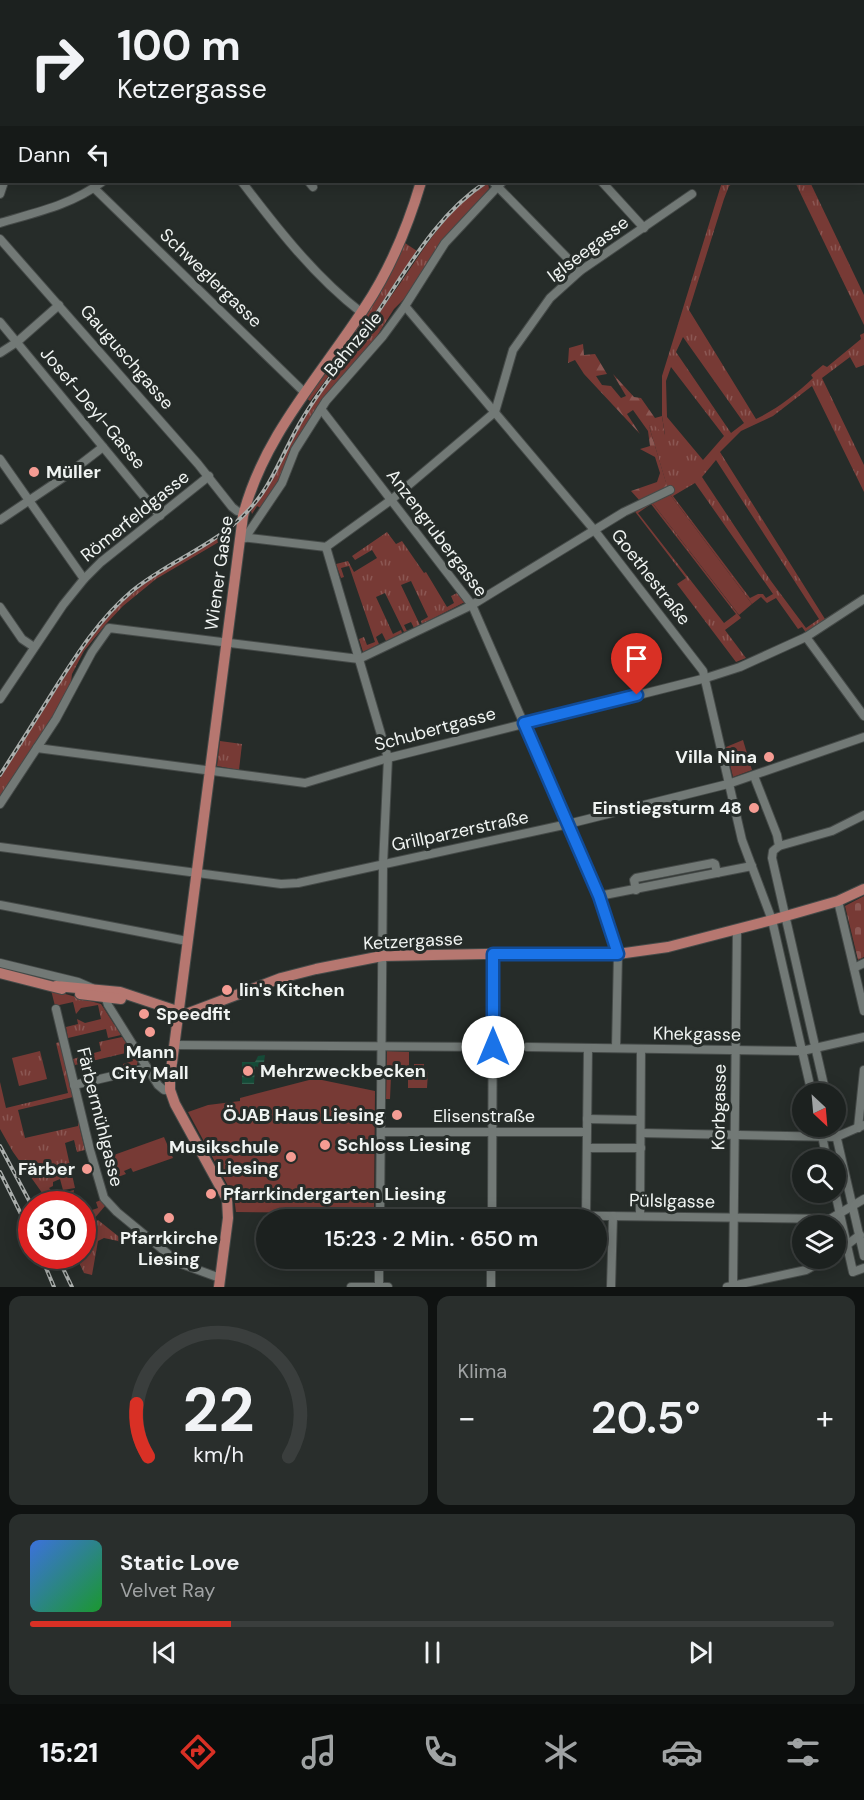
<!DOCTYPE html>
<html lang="de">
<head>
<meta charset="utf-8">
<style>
  :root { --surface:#1c211f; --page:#292e2c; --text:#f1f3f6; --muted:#a0a3a4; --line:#3a3e3d; --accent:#d93025 }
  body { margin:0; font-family:"DM Sans",sans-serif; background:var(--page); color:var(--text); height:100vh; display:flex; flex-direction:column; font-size:22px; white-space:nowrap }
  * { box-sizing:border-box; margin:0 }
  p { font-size:20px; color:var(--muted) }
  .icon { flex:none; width:33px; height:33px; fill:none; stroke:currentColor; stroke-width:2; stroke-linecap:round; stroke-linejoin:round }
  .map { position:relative; height:1287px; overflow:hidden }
  .drawer { display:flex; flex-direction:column; gap:9px; padding:9px; background:#0f1211; flex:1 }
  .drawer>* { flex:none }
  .banner { position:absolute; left:0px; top:0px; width:864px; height:183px; box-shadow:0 3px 15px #0003,0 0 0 2px var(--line); background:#1c211f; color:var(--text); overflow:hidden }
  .needle { width:39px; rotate:154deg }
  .fabs { position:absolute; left:792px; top:1083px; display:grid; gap:12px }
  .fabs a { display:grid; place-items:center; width:54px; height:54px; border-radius:50%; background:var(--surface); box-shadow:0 3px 15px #0003,0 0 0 2px var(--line); font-size:30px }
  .speed { position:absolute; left:18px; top:1191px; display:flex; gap:12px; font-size:30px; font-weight:700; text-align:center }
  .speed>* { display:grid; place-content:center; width:78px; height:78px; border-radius:50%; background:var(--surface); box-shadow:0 3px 15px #0003,0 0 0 2px var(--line); line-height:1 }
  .speed .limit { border:9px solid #d22; background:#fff; color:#111 }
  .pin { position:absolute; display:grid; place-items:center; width:51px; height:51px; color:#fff; margin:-62px -26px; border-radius:50% 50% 50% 0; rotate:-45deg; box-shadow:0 0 6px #0007 }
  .pin .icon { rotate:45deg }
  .me { position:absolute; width:66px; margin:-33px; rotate:0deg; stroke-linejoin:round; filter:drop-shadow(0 0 4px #0008) }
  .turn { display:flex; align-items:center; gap:21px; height:126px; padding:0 18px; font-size:27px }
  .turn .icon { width:78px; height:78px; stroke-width:2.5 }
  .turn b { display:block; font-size:42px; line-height:51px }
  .then { display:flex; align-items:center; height:57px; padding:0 18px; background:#0003; gap:12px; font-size:22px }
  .big { font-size:45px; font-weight:600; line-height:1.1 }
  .drawer .card { flex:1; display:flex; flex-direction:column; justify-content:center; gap:9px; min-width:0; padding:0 21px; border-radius:12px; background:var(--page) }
  .drawer .dial { align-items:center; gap:0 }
  .dial svg { height:156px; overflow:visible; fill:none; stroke:var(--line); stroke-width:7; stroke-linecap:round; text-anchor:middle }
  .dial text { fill:var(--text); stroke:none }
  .song { display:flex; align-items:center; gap:18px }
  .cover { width:72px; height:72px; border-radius:9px; background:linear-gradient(135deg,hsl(220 70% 55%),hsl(130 70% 35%)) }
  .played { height:6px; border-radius:3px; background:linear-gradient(90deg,var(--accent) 25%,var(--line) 25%) }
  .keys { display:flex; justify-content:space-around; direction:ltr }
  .heat { display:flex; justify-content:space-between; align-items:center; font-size:33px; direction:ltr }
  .drawer .tiles { flex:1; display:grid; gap:9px; grid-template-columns:1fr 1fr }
  .card:last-child { grid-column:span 2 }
  .trip { position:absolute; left:256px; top:1209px; width:351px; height:60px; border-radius:30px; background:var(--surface); box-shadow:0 3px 15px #0003,0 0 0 2px var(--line); font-weight:600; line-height:60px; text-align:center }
  .menu { display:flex; height:96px; justify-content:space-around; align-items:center; background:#0b0d0c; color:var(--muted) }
  .menu .icon { width:42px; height:42px }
  .menu .selected { color:var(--accent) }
  .menu b { font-size:27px; color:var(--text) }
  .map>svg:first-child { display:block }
  .grass { fill:url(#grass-tufts); fill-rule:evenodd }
  .forest { fill:url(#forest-firs) }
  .cemetery { fill:url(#cemetery-stones) }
  .green { fill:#773a35 }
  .water { fill:url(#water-rules) }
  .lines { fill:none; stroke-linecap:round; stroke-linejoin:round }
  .minor-casing { stroke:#454a48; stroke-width:10 }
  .major-casing { stroke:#454a48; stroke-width:12 }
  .minor { stroke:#727976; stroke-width:8 }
  .major { stroke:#b67770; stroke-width:10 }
  .rail-casing { stroke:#aaaeac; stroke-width:4 }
  .rail { stroke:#262c29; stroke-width:1.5; stroke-dasharray:4.5; stroke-linecap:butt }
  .route-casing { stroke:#114b97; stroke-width:15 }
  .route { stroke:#1a73e8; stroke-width:10 }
  .poi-dot { fill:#f59c93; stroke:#262c29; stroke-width:2 }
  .labels { text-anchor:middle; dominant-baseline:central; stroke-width:6; stroke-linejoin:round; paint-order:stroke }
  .street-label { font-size:18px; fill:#f0f4f2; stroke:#262c29 }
  .poi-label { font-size:18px; font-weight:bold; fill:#f0f4f2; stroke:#262c29; text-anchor:start }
</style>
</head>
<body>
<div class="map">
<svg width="864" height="1287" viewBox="0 0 864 1287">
  <defs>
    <pattern id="grass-tufts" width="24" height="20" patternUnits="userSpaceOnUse" patternTransform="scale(1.5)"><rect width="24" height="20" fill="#773a35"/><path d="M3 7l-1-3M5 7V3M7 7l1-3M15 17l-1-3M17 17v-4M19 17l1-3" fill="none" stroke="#8b5753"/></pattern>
    <pattern id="forest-firs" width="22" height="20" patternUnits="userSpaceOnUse" patternTransform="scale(1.5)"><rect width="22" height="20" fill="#773a35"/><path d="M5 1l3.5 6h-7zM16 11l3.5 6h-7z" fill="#8b5753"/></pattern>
    <pattern id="cemetery-stones" width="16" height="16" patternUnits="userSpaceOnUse" patternTransform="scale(1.5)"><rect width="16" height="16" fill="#773a35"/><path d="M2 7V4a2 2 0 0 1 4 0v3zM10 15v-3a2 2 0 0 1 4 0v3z" fill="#8b5753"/></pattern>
    <pattern id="water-rules" width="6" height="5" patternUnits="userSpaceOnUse" patternTransform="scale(1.5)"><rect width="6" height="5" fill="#154a37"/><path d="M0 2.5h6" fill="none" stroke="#376554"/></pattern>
  </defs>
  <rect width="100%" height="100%" fill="#262c29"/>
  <g class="grass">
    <path d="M 488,182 L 489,189 L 430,259 L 407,296 L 394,309 L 370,347 L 293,449 L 277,483 L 261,508 L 257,506 L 252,514 L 251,511 C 277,476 292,436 315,400 C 341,361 372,324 399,285 C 425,247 448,208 488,182 Z"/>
    <path d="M 722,182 L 735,182 L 729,186 L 724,199 L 689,310 L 756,419 C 777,409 796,394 813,378 L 811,375 L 823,365 L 827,367 L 861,339 L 860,335 L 864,333 L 864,365 L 856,368 L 850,357 L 822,378 L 864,465 L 864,492 L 812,386 L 773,416 L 741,431 L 720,452 L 825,619 L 864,594 L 807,634 L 802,627 L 798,629 L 776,598 L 767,603 L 761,597 L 752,604 L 669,493 L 649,426 L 653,423 L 665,435 L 662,416 L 662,376 ZM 683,337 L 744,423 L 731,433 L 676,352 ZM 671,367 L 724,436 L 703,460 L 667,417 L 666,381 ZM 716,460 L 819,619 L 806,628 L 771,581 L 702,477 ZM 695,483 L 773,594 L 766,598 L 763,594 L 758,594 L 750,598 L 673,496 Z"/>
    <polygon points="795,182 810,182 864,295 864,325"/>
    <polygon points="405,243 417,251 372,317 310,401 306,398"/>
    <path d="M 651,501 L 741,618 L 725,630 L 746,658 L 736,662 L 677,584 L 686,578 L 633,509 ZM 651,504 L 736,614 L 724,623 L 638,513 Z"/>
    <polygon points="235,525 224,539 156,579 123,606 106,624 84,651 72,674 71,682 53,718 0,797 0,778 82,649 101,624 122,602 154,576 224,534"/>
    <polygon points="387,532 396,544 402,541 424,573 426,572 447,607 454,603 451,596 457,593 465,602 422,624 421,621 428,617 411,581 401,585 420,625 414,628 411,622 404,625 407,631 404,632 385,593 376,597 393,634 401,630 402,633 386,641 382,633 376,637 379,644 363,652 359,639 364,637 367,645 375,642 349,566 341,568 344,577 341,578 336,564 348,561 354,572 377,558 372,550 355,560 352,556"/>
    <polygon points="220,741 242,744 239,770 217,766"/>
    <polygon points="51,990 101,1004 121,1035 108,1038 106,1029 68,1038 66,1027 78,1024 77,1019 85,1023 101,1019 98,1005 81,1008 76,1014 73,1002 55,1006"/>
    <polygon points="122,1037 138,1060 137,1065 124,1069 123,1064 133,1061 130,1052 75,1065 73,1059 101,1051 99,1042"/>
    <polygon points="60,1042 73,1097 18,1110 25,1138 78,1126 78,1121 85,1150 77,1152 74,1140 65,1143 75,1188 63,1190 60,1179 53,1182 53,1186 49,1188 55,1195 74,1190 72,1200 76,1204 50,1204 13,1152 0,1129 0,1082 6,1108 68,1093 56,1043"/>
    <polygon points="40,1051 47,1079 19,1086 12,1058"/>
    <polygon points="101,1200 105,1206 87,1227 87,1231 91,1234 95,1231 93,1225 98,1220 123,1240 120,1244 118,1241 104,1238 98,1241 92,1275 84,1273 76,1256 82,1256 83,1213 98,1208 96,1202"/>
  </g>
  <polygon class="forest" points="583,344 584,355 595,354 607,374 596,376 602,385 611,386 621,398 626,396 613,374 634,397 641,398 655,418 662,416 665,436 653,424 649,426 668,489 640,501 631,491 657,482 660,473 655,457 640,449 650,446 648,431 633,410 627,414 640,434 584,374 575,360 568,363 569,348"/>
  <polygon class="cemetery" points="864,896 864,957 858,960 845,906"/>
  <g class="green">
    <polygon points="669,493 752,604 739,615 651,501"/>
    <polygon points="743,740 752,770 733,777 726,747"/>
    <polygon points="387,1051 409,1052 409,1067 414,1067 414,1064 424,1064 424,1072 428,1072 427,1088 408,1088 408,1077 391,1077 390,1099 386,1099"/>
    <polygon points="309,1080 322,1080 375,1091 374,1213 236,1212 234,1197 188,1112 208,1105 240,1101 240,1098"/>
    <polygon points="164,1137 173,1158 133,1172 131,1168 124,1171 126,1174 118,1177 111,1156"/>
  </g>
  <polygon class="water" points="265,1055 264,1062 268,1065 269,1072 260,1072 258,1067 255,1066 254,1084 242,1084 242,1062 255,1062 258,1056"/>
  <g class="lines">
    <g class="minor-casing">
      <g id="minor">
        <polyline points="6,0 10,2"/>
        <polyline points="702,0 704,2"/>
        <polyline points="60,2 60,0"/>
        <polyline points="186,2 187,0"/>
        <polyline points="291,2 291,0"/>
        <polyline points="428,2 428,0"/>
        <polyline points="774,2 775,2"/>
        <polyline points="862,21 864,21"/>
        <polyline points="0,84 2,84"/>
        <polyline points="0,133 2,133"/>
        <path d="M 242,182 C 277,228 315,277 362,313"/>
        <polyline points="309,182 313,187"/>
        <polyline points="493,182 580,271"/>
        <polyline points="602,182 644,228"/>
        <polyline points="94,188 304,392"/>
        <polyline points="0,194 4,182"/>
        <path d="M 0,223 C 37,212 71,205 102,182"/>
        <polyline points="0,239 198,464 232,507 237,511 244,513"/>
        <polyline points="405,306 595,531 703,671 742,840 772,920 812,1094"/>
        <polyline points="0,322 160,516"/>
        <polyline points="0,353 17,342 59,305"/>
        <polyline points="321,409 472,605 599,896 618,954 616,1048"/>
        <polyline points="0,459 84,579"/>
        <polyline points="0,520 64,477 103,447"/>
        <polyline points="241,537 326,547 391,500 495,412 513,350 550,298 580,271 692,194"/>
        <polyline points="245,538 282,483 295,450 326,401 383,336 405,306 445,243 502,182"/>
        <polyline points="326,547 388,758 383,865 380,1220"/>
        <polyline points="0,607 22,639 34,647"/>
        <polyline points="806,637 864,716"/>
        <polyline points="0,699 63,605 84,579 101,562 209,476"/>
        <polyline points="37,748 305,783 388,758 706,678 740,667 806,637 864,599"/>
        <polyline points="754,776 777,835 779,846 773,851 772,858 826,1094"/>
        <polyline points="0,804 56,719 92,652 109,628 359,659 472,605 624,512 670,490"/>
        <polyline points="779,846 832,831 864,815"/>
        <polyline points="0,847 281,884 298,883 568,824 728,784 864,737"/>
        <polyline points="636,890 634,880 636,878 713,863 715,864 717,873"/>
        <polyline points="599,896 752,866"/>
        <polyline points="838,901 864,1011"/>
        <polyline points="0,905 187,941"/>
        <polyline points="0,963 78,982 92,988"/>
        <polyline points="854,968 864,963"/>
        <polyline points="104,993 108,1005 158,1085 164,1090 170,1090"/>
        <polyline points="56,1009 90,1150 104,1198 117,1212 179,1263 220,1278"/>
        <polyline points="174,1045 493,1047"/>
        <polyline points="527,1047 802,1051 864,1037"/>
        <polyline points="74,1085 147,1068"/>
        <polyline points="587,1119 640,1120"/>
        <polyline points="820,1126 827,1160"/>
        <polyline points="834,1126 864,1256"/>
        <polyline points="858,1128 864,1070"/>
        <polyline points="381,1132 587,1132"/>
        <polyline points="641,1133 836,1137 864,1125"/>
        <polyline points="587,1148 641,1148"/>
        <polyline points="835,1192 853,1272 864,1268"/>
        <polyline points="380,1213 830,1219 864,1199"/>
        <polyline points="586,1216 588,1048"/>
        <polyline points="640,1216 641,1049"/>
        <polyline points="492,1218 493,954"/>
        <polyline points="836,1253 860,1235"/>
        <polyline points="379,1286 379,1258"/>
        <polyline points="733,1286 737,929"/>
        <polyline points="351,1287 388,1287"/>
        <polyline points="491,1287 491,1258"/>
        <polyline points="611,1287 613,1216"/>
        <polyline points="727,1287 806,1270 828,1258"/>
      </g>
    </g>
    <g class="major-casing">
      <g id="major">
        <polyline points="565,2 566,0"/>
        <polyline points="0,973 62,989"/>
        <polyline points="56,986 120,992 186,1014 281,978 316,969 382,956 529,953 618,954 668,947 772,920 838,901 864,889"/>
        <polyline points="80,994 121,999"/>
        <path d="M 219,1287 L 228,1218 L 227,1199 L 175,1104 L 170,1090 L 170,1078 L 243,516 C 263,436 322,374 365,307 C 391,268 408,226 421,182"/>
      </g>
    </g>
    <use href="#minor" class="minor"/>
    <use href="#major" class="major"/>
    <g class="rail-casing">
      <g id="rail">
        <polyline points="862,57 864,56"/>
        <path d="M 0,775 C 18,747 36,719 54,690 C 77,654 99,619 132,591 C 171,559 221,544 254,504 C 274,480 285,448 301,421 C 320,388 345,360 367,328 C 403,277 433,217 486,182"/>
        <polyline points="0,1146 32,1206"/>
        <polyline points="0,1172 32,1236"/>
        <polyline points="41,1256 54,1287"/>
        <polyline points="57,1256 72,1287"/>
      </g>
    </g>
    <use href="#rail" class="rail"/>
  </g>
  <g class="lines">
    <g class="route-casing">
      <polyline id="route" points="493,1047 493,954 618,954 599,896 524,723 637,695"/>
    </g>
    <use href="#route" class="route"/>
  </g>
  <g class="poi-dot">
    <circle cx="34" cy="472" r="6"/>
    <circle cx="769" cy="757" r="6"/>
    <circle cx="754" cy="808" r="6"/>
    <circle cx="227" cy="990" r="6"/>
    <circle cx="144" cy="1014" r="6"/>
    <circle cx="150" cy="1032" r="6"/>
    <circle cx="248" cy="1071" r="6"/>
    <circle cx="397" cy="1115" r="6"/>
    <circle cx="325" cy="1145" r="6"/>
    <circle cx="291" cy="1157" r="6"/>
    <circle cx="87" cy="1169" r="6"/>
    <circle cx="211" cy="1194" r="6"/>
    <circle cx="169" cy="1218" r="6"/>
  </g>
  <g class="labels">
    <g class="street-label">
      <text transform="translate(588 249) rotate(-37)">Iglseegasse</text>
      <text transform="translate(211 278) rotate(44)">Schweglergasse</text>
      <text transform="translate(353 344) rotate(-50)">Bahnzeile</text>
      <text transform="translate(127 357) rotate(49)">Gauguschgasse</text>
      <text transform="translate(93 408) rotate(50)">Josef-Deyl-Gasse</text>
      <text transform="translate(135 516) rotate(-39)">Römerfeldgasse</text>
      <text transform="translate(437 533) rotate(53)">Anzengrubergasse</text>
      <text transform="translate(219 573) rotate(-82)">Wiener Gasse</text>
      <text transform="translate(651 577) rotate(52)">Goethestraße</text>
      <text transform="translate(435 729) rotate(-15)">Schubertgasse</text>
      <text transform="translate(460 831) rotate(-12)">Grillparzerstraße</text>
      <text transform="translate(413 941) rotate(-3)">Ketzergasse</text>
      <text transform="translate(697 1034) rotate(1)">Khekgasse</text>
      <text transform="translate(719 1107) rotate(-89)">Korbgasse</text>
      <text x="484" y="1116">Elisenstraße</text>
      <text transform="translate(100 1117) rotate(76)">Färbermühlgasse</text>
      <text transform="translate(672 1201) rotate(1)">Pülslgasse</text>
    </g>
    <g class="poi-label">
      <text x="46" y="472">Müller</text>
      <text x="757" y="757" text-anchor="end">Villa Nina</text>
      <text x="742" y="808" text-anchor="end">Einstiegsturm 48</text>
      <text x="239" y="990">lin's Kitchen</text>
      <text x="156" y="1014">Speedfit</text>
      <text x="150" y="1052" text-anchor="middle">Mann<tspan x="150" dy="21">City Mall</tspan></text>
      <text x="260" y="1071">Mehrzweckbecken</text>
      <text x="385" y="1115" text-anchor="end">ÖJAB Haus Liesing</text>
      <text x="337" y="1145">Schloss Liesing</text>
      <text x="279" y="1147" text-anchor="end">Musikschule<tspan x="279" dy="21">Liesing</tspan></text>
      <text x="75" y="1169" text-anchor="end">Färber</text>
      <text x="223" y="1194">Pfarrkindergarten Liesing</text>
      <text x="169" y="1238" text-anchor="middle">Pfarrkirche<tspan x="169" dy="21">Liesing</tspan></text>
    </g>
  </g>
</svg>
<div class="fabs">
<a><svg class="needle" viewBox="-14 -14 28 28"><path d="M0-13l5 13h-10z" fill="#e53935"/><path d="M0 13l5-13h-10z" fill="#a0a3a4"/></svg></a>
<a><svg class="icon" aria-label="search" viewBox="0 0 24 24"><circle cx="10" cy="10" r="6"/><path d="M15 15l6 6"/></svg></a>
<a><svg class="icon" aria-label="layers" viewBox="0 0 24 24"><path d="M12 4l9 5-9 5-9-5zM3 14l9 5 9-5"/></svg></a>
</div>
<div class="speed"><div class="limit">30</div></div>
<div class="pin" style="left:637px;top:695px;background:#d93025"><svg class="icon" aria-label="arrive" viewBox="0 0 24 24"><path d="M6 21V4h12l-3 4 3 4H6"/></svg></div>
<svg class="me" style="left:493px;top:1047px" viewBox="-20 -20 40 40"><circle r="19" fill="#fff"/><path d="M0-13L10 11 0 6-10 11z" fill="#1a73e8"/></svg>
<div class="trip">15:23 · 2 Min. · 650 m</div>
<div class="banner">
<div class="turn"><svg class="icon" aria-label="right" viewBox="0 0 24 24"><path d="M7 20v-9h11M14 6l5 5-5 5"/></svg><div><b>100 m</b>Ketzergasse</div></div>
<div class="then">Dann<svg class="icon" aria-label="left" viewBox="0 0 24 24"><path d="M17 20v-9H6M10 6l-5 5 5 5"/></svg></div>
</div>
</div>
<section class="drawer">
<div class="tiles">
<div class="card dial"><svg viewBox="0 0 100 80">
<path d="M14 69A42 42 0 1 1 86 69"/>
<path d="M14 69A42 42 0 0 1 8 42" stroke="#d93025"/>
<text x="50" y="56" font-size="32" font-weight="700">22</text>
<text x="50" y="72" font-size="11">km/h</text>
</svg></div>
<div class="card"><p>Klima</p>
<div class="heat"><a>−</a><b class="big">20.5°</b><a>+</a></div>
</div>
<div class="card">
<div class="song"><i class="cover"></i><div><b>Static Love</b><p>Velvet Ray</p></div></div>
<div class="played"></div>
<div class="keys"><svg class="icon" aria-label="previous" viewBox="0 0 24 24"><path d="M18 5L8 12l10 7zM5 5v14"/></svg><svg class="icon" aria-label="pause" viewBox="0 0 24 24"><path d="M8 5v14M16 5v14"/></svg><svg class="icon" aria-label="next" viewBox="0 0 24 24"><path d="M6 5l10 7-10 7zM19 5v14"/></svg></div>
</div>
</div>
</section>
<nav class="menu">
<b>15:21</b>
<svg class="icon selected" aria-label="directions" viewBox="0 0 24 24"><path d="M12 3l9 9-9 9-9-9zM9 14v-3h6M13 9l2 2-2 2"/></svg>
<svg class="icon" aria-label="music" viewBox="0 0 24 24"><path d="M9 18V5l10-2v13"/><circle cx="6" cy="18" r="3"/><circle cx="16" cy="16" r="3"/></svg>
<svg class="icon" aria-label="phone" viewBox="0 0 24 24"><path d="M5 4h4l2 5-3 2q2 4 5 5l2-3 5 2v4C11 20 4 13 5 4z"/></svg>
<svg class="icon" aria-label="climate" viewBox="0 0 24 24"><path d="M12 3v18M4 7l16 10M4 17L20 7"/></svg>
<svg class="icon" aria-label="car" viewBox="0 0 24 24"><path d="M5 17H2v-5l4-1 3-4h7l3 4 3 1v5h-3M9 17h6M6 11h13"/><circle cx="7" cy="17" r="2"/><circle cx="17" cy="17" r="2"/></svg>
<svg class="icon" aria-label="filters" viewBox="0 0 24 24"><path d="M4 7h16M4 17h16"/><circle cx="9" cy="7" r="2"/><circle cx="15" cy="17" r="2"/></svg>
</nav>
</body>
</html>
